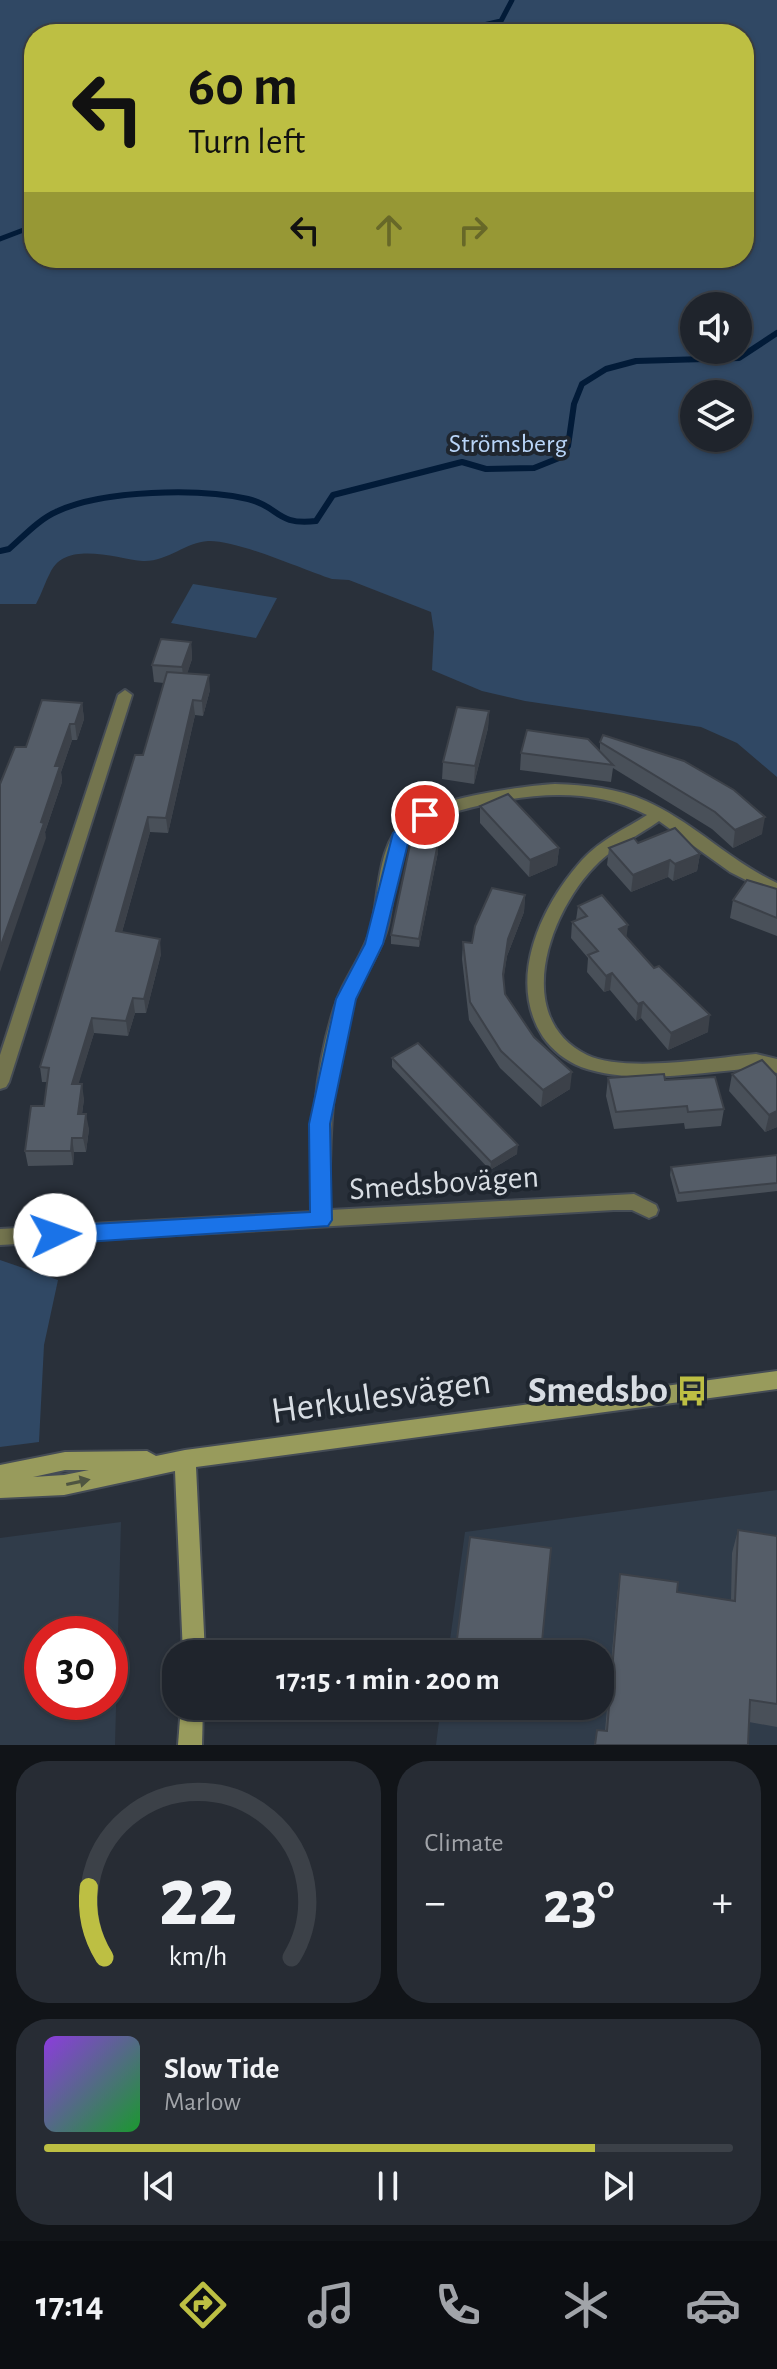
<!DOCTYPE html>
<html lang="en">
<head>
<meta charset="utf-8">
<style>
  :root { --surface:#1f242c; --page:#272c34; --text:#f1f3f6; --muted:#a1a4a9; --line:#3c4148; --accent:#bdbf43 }
  body { margin:0; font-family:"Alegreya Sans",sans-serif; background:var(--page); color:var(--text); height:100vh; display:flex; flex-direction:column; font-size:30px; white-space:nowrap }
  * { box-sizing:border-box; margin:0 }
  p { font-size:26px; color:var(--muted) }
  .icon { flex:none; width:44px; height:44px; fill:none; stroke:currentColor; stroke-width:2; stroke-linecap:round; stroke-linejoin:round }
  .map { position:relative; height:1745px; overflow:hidden }
  .side { display:flex; flex-direction:column; gap:16px; padding:16px; background:#111418; flex:1 }
  .side>* { flex:none }
  .guide { position:absolute; left:24px; top:24px; width:730px; height:244px; border-radius:32px; box-shadow:0 2px 6px #0004,0 0 0 2px var(--line); background:#bdbf43; color:#111; overflow:hidden }
  .tools { position:absolute; left:680px; top:292px; display:grid; gap:16px }
  .tools a { display:grid; place-items:center; width:72px; height:72px; border-radius:50%; background:var(--surface); box-shadow:0 2px 6px #0004,0 0 0 2px var(--line); font-size:40px }
  .speed { position:absolute; left:24px; top:1616px; display:flex; gap:16px; font-size:40px; font-weight:700; text-align:center }
  .speed>* { display:grid; place-content:center; width:104px; height:104px; border-radius:50%; background:var(--surface); box-shadow:0 2px 6px #0004,0 0 0 2px var(--line); line-height:1 }
  .speed .limit { border:12px solid #d22; background:#fff; color:#111 }
  .pin { position:absolute; display:grid; place-items:center; width:68px; height:68px; color:#fff; margin:-34px; border:4px solid #fff; border-radius:50%; box-shadow:0 2px 8px #0007 }
  .me { position:absolute; width:88px; margin:-44px; rotate:87deg; stroke-linejoin:round; filter:drop-shadow(0 0 6px #0008) }
  .turn { display:flex; align-items:center; gap:28px; height:168px; padding:0 32px; font-size:36px }
  .turn .icon { width:104px; height:104px; stroke-width:2.5 }
  .turn b { display:block; font-size:56px; line-height:68px }
  .lanes { display:flex; align-items:center; height:76px; padding:0 32px; background:#0003; justify-content:center; gap:40px; direction:ltr }
  .lanes .off { opacity:.35 }
  .big { font-size:60px; font-weight:700; line-height:1.1 }
  .side .widget { flex:1; display:flex; flex-direction:column; justify-content:center; gap:12px; min-width:0; padding:0 28px; border-radius:32px; background:var(--page) }
  .side .dial { align-items:center; gap:0 }
  .dial svg { height:208px; overflow:visible; fill:none; stroke:var(--line); stroke-width:7; stroke-linecap:round; text-anchor:middle }
  .dial text { fill:var(--text); stroke:none }
  .song { display:flex; align-items:center; gap:24px }
  .cover { width:96px; height:96px; border-radius:12px; background:linear-gradient(135deg,hsl(270 70% 55%),hsl(130 70% 35%)) }
  .played { height:8px; border-radius:4px; background:linear-gradient(90deg,var(--accent) 80%,var(--line) 80%) }
  .keys { display:flex; justify-content:space-around; direction:ltr }
  .heat { display:flex; justify-content:space-between; align-items:center; font-size:44px; direction:ltr }
  .side .tiles { flex:1; display:grid; gap:16px; grid-template-columns:1fr 1fr }
  .widget:last-child { grid-column:span 2 }
  .trip { position:absolute; left:162px; top:1640px; width:452px; height:80px; border-radius:32px; background:var(--surface); box-shadow:0 2px 6px #0004,0 0 0 2px var(--line); font-weight:700; line-height:80px; text-align:center }
  .dock { display:flex; height:128px; justify-content:space-around; align-items:center; background:#0c0e12; color:var(--muted) }
  .dock .icon { width:56px; height:56px }
  .dock .current { color:var(--accent) }
  .dock b { font-size:36px; color:var(--text) }
  .map>svg:first-child { display:block }
  .built { fill:#303c4a; fill-rule:evenodd }
  .green { fill:#304864; fill-rule:evenodd }
  .lines { fill:none; stroke-linecap:round; stroke-linejoin:round }
  .stream-far1 { stroke:#021b38; stroke-width:5 }
  .stream { stroke:#021b38; stroke-width:6 }
  .street-casing { stroke:#454c55; stroke-width:4 }
  .secondary-casing { stroke:#454c55; stroke-width:4 }
  .street { fill:#73744e; fill-rule:evenodd }
  .secondary { fill:#989b5c; fill-rule:evenodd }
  .wall { fill:#495059 }
  .shaded-wall { fill:#3c4149 }
  .building { fill:#555d68; stroke:#3c4149; stroke-width:2 }
  .oneway { fill:#4f5541 }
  .route { fill:#1a73e8; stroke:#114b97; stroke-width:2 }
  .labels { text-anchor:middle; dominant-baseline:central; stroke-width:8; stroke-linejoin:round; paint-order:stroke }
  .far-park-label { font-size:26px; fill:#b9d5f8; stroke:#1f262f }
  .street-label { font-size:32px; fill:#d8dde3; stroke:#1f262f }
  .near-poi-label { font-size:38px; font-weight:bold; fill:#d8dde3; stroke:#1f262f; text-anchor:end }
  .near-street-label { font-size:38px; fill:#d8dde3; stroke:#1f262f }
</style>
</head>
<body>
<div class="map">
<svg width="777" height="1745" viewBox="0 0 777 1745">
  <rect width="100%" height="100%" fill="#29303a"/>
  <g class="built">
    <polygon points="777,1490 777,1745 436,1745 441,1706 600,1706 600,1654 448,1654 465,1532"/>
    <path d="M 121,1522 L 115,1745 L 0,1745 L 0,1538 ZM 42,1634 L 110,1634 L 110,1702 L 42,1702 Z"/>
  </g>
  <g class="green">
    <path d="M 0,0 L 777,0 L 777,777 L 737,743 L 701,727 L 525,701 L 482,691 L 432,670 L 434,632 L 431,612 L 349,580 L 332,579 C 301,569 238,540 208,541 C 186,542 167,562 143,561 C 118,559 67,540 51,571 C 45,582 42,593 36,604 L 0,604 ZM 34,34 L 744,34 L 744,258 L 34,258 ZM 738,306 L 738,350 L 694,350 L 694,306 ZM 694,394 L 738,394 L 738,438 L 694,438 Z"/>
    <polygon points="193,584 277,598 256,638 171,623"/>
    <polygon points="0,1260 58,1280 44,1345 39,1442 0,1447"/>
  </g>
  <g class="lines">
    <g class="stream-far1">
      <polyline points="444,34 501,21 512,0"/>
      <polyline points="0,239 34,226"/>
    </g>
    <path class="stream" d="M 0,551 L 9,549 C 24,536 39,519 58,511 C 104,490 199,488 248,499 C 279,506 276,526 316,521 L 333,495 L 462,462 L 486,469 L 534,468 L 559,458 L 568,446 L 574,404 L 582,384 L 606,369 L 636,361 L 739,358 L 777,333"/>
    <g class="street-casing">
      <g id="street">
        <polygon points="125,690 132,695 9,1082 6,1087 0,1089 0,1055 118,695"/>
        <path d="M 555,784 C 586,785 617,788 646,801 C 693,822 730,861 777,883 L 777,896 L 730,872 L 659,821 C 639,835 616,846 599,862 C 550,909 510,1017 587,1055 C 625,1073 712,1058 756,1054 L 777,1059 L 777,1073 L 756,1068 C 701,1072 634,1086 581,1067 C 566,1061 552,1050 543,1037 C 506,980 541,906 582,860 C 600,840 625,829 647,815 C 587,784 520,794 458,811 C 440,816 421,820 410,835 C 392,861 395,899 387,929 C 380,955 363,976 354,1000 C 331,1068 329,1140 330,1210 L 634,1194 L 656,1205 L 658,1210 L 656,1215 L 649,1218 L 632,1210 L 614,1210 L 0,1245 L 0,1229 L 312,1212 C 311,1140 313,1068 337,1000 C 346,975 364,954 371,928 C 380,893 376,844 407,819 C 432,799 521,786 555,784 Z"/>
      </g>
    </g>
    <g class="secondary-casing">
      <g id="secondary">
        <path d="M 777,1371 L 777,1389 L 196,1467 L 205,1654 L 183,1654 L 175,1471 L 64,1495 L 0,1498 L 0,1465 L 65,1452 L 147,1451 L 156,1456 L 185,1450 ZM 65,1470 L 89,1470 L 64,1475 L 33,1477 Z"/>
        <polygon points="181,1706 203,1706 202,1745 178,1745"/>
      </g>
    </g>
    <use href="#street" class="street"/>
    <use href="#secondary" class="secondary"/>
  </g>
  <g class="wall">
    <polygon points="191,642 192,659 187,673 210,690 203,716 195,715 168,833 150,832 122,932 161,954 146,1013 135,1013 128,1036 94,1033 78,1084 84,1099 82,1114 89,1129 86,1152 74,1152 73,1165 28,1166 25,1151 44,1106 47,1082 42,1082 40,1067 143,755 164,683 154,682 152,665"/>
    <polygon points="82,703 84,719 77,740 72,740 61,772 62,782 45,832 46,838 26,747"/>
    <polygon points="489,711 488,728 474,784 442,779 443,762"/>
    <polygon points="600,742 762,834 733,848 712,829 613,768 611,782 520,770 521,753 600,751"/>
    <polygon points="480,806 559,848 557,865 529,877 480,823"/>
    <polygon points="638,843 700,854 697,871 673,881 668,877 631,892 607,865 609,848"/>
    <polygon points="438,852 419,947 391,944 391,935"/>
    <polygon points="777,889 777,936 730,918 733,900"/>
    <polygon points="525,895 524,912 507,956 503,980 505,994 570,1089 541,1107 500,1068 469,1020 462,959 463,942 472,943"/>
    <polygon points="578,906 627,938 708,1032 668,1050 641,1018 636,1021 610,990 604,992 587,972 588,958 571,938 572,922 576,920"/>
    <polygon points="392,1058 517,1154 490,1170 392,1067"/>
    <polygon points="732,1074 777,1076 777,1127 765,1132 729,1091"/>
    <polygon points="608,1078 665,1080 724,1109 721,1126 685,1129 684,1123 614,1129 606,1096"/>
    <polygon points="777,1155 777,1191 677,1202 670,1175 671,1167"/>
    <polygon points="738,1530 777,1536 777,1727 749,1722 748,1745 594,1745 597,1730 605,1731 617,1596 620,1574 677,1592 731,1600 732,1553"/>
    <polygon points="551,1548 541,1654 456,1654 457,1639"/>
  </g>
  <g class="shaded-wall">
    <polygon points="191,642 192,659 184,684 182,667"/>
    <polygon points="209,675 210,690 203,716 202,701"/>
    <polygon points="193,700 195,715 168,833 166,818"/>
    <polygon points="82,703 84,719 77,740 75,724"/>
    <polygon points="489,711 488,728 474,784 475,766"/>
    <polygon points="70,724 72,740 61,772 62,782 45,832 46,838 0,972 0,948 41,822 55,766"/>
    <polygon points="148,817 150,832 118,946 116,931"/>
    <polygon points="765,817 762,834 733,848 735,830"/>
    <polygon points="438,843 438,852 419,947 419,939"/>
    <polygon points="559,848 557,865 529,877 530,860"/>
    <polygon points="700,854 697,871 673,881 675,864"/>
    <polygon points="670,860 668,877 631,892 633,875"/>
    <polygon points="525,895 524,912 507,956 502,991 503,974 508,939"/>
    <polygon points="628,925 626,941 619,929"/>
    <polygon points="160,939 161,954 146,1013 144,999"/>
    <polygon points="612,973 610,990 604,992 606,976"/>
    <polygon points="133,998 135,1013 128,1036 126,1021"/>
    <polygon points="643,1002 641,1018 636,1021 638,1004"/>
    <polygon points="710,1015 708,1032 668,1050 671,1033"/>
    <polygon points="92,1018 94,1033 74,1099 72,1084"/>
    <polygon points="572,1072 570,1089 541,1107 543,1090"/>
    <polygon points="82,1084 84,1099 80,1129 78,1114"/>
    <polygon points="777,1111 777,1127 765,1132 769,1115"/>
    <polygon points="86,1114 89,1129 86,1152 83,1138"/>
    <polygon points="72,1138 74,1152 73,1165 71,1151"/>
    <polygon points="518,1145 517,1154 490,1170 491,1162"/>
  </g>
  <g class="building">
    <polygon points="161,639 191,642 182,667 152,665"/>
    <polygon points="167,672 209,675 202,701 193,700 166,818 148,817 116,931 160,939 144,999 133,998 126,1021 92,1018 72,1084 82,1084 78,1114 86,1114 83,1138 72,1138 71,1151 25,1151 31,1106 44,1106 49,1068 40,1067 135,755 143,755"/>
    <polygon points="42,700 82,703 75,724 70,724 55,766 60,766 41,822 44,823 0,948 0,784 15,747 26,747"/>
    <polygon points="457,707 489,711 475,766 443,762"/>
    <polygon points="527,730 588,739 613,765 521,753"/>
    <polygon points="603,735 684,761 734,790 765,817 735,830 715,812 600,742"/>
    <polygon points="508,794 559,848 530,860 480,806"/>
    <polygon points="675,828 700,854 675,864 670,860 633,875 609,848 634,838 638,843"/>
    <polygon points="411,840 438,843 419,939 391,935"/>
    <polygon points="747,880 777,889 777,918 733,900"/>
    <polygon points="492,888 525,895 508,939 503,974 505,994 534,1037 572,1072 543,1090 501,1051 470,1002 463,942 472,943 475,926"/>
    <polygon points="602,895 628,925 619,929 654,968 659,966 710,1015 671,1033 643,1002 638,1004 612,973 606,976 588,955 598,951 572,922 587,916 578,906"/>
    <polygon points="418,1043 518,1145 491,1162 392,1058"/>
    <polygon points="762,1060 777,1076 777,1111 769,1115 732,1074"/>
    <polygon points="664,1074 665,1080 715,1077 724,1109 688,1112 687,1106 616,1112 608,1078"/>
    <polygon points="777,1155 777,1183 679,1193 671,1167"/>
    <polygon points="738,1530 777,1536 777,1704 750,1700 748,1745 595,1745 597,1730 607,1731 620,1574 678,1582 677,1592 735,1601"/>
    <polygon points="470,1537 551,1548 541,1652 457,1639"/>
  </g>
  <defs><path id="oneway-solid" d="M-6-.8H1V-3.2L6.5 0L1 3.2V.8H-6Z" transform="scale(2)"/></defs>
  <use class="oneway" href="#oneway-solid" transform="translate(78 1482) rotate(-12)"/>
  <polygon class="route" points="425,809 434,815 410,835 383,944 356,999 330,1124 332,1220 328,1226 55,1244 48,1241 45,1235 48,1229 55,1226 310,1212 309,1124 336,999 365,944 393,833"/>
  <defs>
    <g id="bus-bare" transform="scale(2.4)"><path d="M-5-6H5V4H4V6H2V4H-2V6H-4V4H-5ZM-3.5-4V0h7V-4ZM-3.5 1.2v1.5H-2V1.2ZM2 1.2v1.5H3.5V1.2Z" fill="#bdbf43" stroke="#1f262f" stroke-width="2.5" paint-order="stroke"/></g>
  </defs>
  <g fill-rule="evenodd">
    <use href="#bus-bare" x="692" y="1391"/>
  </g>
  <g class="labels">
    <g class="far-park-label">
      <text x="508" y="444">Strömsberg</text>
    </g>
    <g class="street-label">
      <text transform="translate(444 1183) rotate(-4)">Smedsbovägen</text>
    </g>
    <g class="near-poi-label">
      <text x="668" y="1391">Smedsbo</text>
    </g>
    <g class="near-street-label">
      <text transform="translate(381 1397) rotate(-8)">Herkulesvägen</text>
    </g>
  </g>
</svg>
<div class="tools">
<a><svg class="icon" aria-label="sound" viewBox="0 0 24 24"><path d="M4 9h4l5-4v14l-5-4H4zM17 9q2 3 0 6"/></svg></a>
<a><svg class="icon" aria-label="layers" viewBox="0 0 24 24"><path d="M12 4l9 5-9 5-9-5zM3 14l9 5 9-5"/></svg></a>
</div>
<div class="speed"><div class="limit">30</div></div>
<div class="pin" style="left:425px;top:815px;background:#d93025"><svg class="icon" aria-label="arrive" viewBox="0 0 24 24"><path d="M6 21V4h12l-3 4 3 4H6"/></svg></div>
<svg class="me" style="left:55px;top:1235px" viewBox="-20 -20 40 40"><circle r="19" fill="#fff"/><path d="M0-13L10 11 0 6-10 11z" fill="#1a73e8"/></svg>
<div class="trip">17:15 · 1 min · 200 m</div>
<div class="guide">
<div class="turn"><svg class="icon" aria-label="left" viewBox="0 0 24 24"><path d="M17 20v-9H6M10 6l-5 5 5 5"/></svg><div><b>60 m</b>Turn left</div></div>
<div class="lanes"><svg class="icon" aria-label="left" viewBox="0 0 24 24"><path d="M17 20v-9H6M10 6l-5 5 5 5"/></svg><svg class="icon off" aria-label="ahead" viewBox="0 0 24 24"><path d="M12 20V5M6 11l6-6 6 6"/></svg><svg class="icon off" aria-label="right" viewBox="0 0 24 24"><path d="M7 20v-9h11M14 6l5 5-5 5"/></svg></div>
</div>
</div>
<section class="side">
<div class="tiles">
<div class="widget dial"><svg viewBox="0 0 100 80">
<path d="M14 69A42 42 0 1 1 86 69"/>
<path d="M14 69A42 42 0 0 1 8 42" stroke="#bdbf43"/>
<text x="50" y="56" font-size="32" font-weight="700">22</text>
<text x="50" y="72" font-size="11">km/h</text>
</svg></div>
<div class="widget"><p>Climate</p>
<div class="heat"><a>−</a><b class="big">23°</b><a>+</a></div>
</div>
<div class="widget">
<div class="song"><i class="cover"></i><div><b>Slow Tide</b><p>Marlow</p></div></div>
<div class="played"></div>
<div class="keys"><svg class="icon" aria-label="previous" viewBox="0 0 24 24"><path d="M18 5L8 12l10 7zM5 5v14"/></svg><svg class="icon" aria-label="pause" viewBox="0 0 24 24"><path d="M8 5v14M16 5v14"/></svg><svg class="icon" aria-label="next" viewBox="0 0 24 24"><path d="M6 5l10 7-10 7zM19 5v14"/></svg></div>
</div>
</div>
</section>
<nav class="dock">
<b>17:14</b>
<svg class="icon current" aria-label="directions" viewBox="0 0 24 24"><path d="M12 3l9 9-9 9-9-9zM9 14v-3h6M13 9l2 2-2 2"/></svg>
<svg class="icon" aria-label="music" viewBox="0 0 24 24"><path d="M9 18V5l10-2v13"/><circle cx="6" cy="18" r="3"/><circle cx="16" cy="16" r="3"/></svg>
<svg class="icon" aria-label="phone" viewBox="0 0 24 24"><path d="M5 4h4l2 5-3 2q2 4 5 5l2-3 5 2v4C11 20 4 13 5 4z"/></svg>
<svg class="icon" aria-label="climate" viewBox="0 0 24 24"><path d="M12 3v18M4 7l16 10M4 17L20 7"/></svg>
<svg class="icon" aria-label="car" viewBox="0 0 24 24"><path d="M5 17H2v-5l4-1 3-4h7l3 4 3 1v5h-3M9 17h6M6 11h13"/><circle cx="7" cy="17" r="2"/><circle cx="17" cy="17" r="2"/></svg>
</nav>
</body>
</html>
